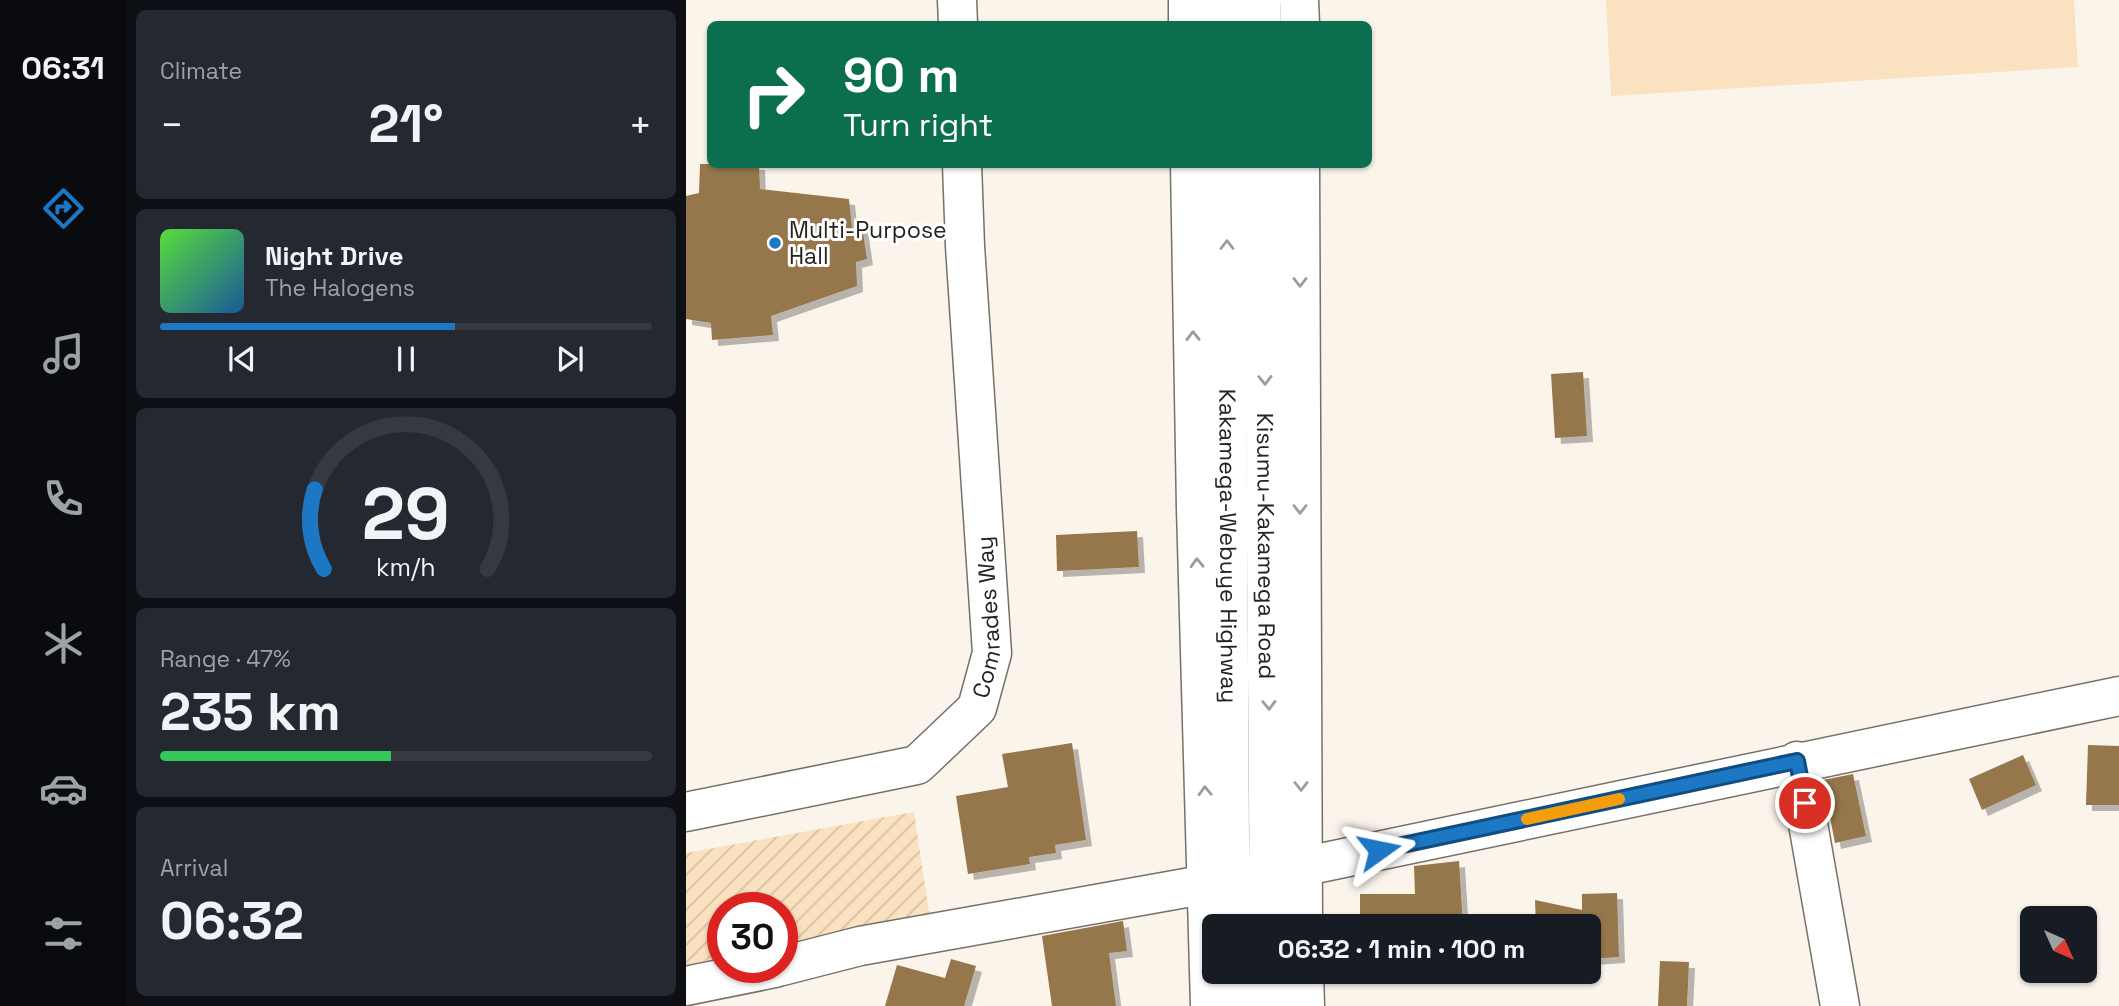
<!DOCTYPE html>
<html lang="en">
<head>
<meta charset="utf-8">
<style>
  :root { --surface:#171b24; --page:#242831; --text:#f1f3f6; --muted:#9ea1a6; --line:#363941; --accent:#1c77c4 }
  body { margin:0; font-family:"Space Grotesk",sans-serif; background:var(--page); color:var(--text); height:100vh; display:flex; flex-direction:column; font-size:26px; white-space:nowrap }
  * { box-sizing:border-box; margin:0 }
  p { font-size:23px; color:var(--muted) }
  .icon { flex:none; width:38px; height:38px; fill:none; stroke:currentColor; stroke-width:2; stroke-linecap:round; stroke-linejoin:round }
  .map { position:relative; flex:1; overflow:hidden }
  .drawer { display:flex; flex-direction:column; gap:10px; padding:10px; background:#0d0f14; width:560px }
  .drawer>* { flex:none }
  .hud { position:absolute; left:21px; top:21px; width:665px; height:147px; border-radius:10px; box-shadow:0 2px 5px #0004; background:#0b6e4f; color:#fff; overflow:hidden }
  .needle { width:46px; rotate:135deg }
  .fabs { position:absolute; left:1334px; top:906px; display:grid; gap:14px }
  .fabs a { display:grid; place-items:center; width:77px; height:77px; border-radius:10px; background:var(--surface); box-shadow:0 2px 5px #0004; font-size:35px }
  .speed { position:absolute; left:21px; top:892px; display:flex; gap:14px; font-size:35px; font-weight:700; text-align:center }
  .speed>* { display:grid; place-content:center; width:91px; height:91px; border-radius:50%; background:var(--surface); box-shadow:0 2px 5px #0004; line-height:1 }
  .speed .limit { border:10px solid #d22; background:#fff; color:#111 }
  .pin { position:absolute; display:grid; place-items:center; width:60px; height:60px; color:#fff; margin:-30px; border:4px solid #fff; border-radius:50%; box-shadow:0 2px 7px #0007 }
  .me { position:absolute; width:77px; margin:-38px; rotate:78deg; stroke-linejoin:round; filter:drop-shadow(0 0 5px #0008) }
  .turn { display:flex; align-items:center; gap:24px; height:147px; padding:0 21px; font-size:32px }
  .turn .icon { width:91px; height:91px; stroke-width:2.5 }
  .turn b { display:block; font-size:49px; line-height:60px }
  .big { font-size:52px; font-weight:700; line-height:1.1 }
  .drawer .widget { flex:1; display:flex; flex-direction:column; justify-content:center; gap:10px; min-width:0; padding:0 24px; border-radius:10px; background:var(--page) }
  .drawer .dial { align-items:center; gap:0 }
  .dial svg { height:182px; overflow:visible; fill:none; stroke:var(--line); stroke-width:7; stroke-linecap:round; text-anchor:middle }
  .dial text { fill:var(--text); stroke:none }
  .song { display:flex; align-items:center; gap:21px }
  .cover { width:84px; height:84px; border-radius:10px; background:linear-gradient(135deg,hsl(110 70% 55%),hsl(210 70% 35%)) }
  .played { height:7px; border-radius:4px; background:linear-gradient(90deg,var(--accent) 60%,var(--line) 60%) }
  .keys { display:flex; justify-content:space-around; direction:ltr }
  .heat { display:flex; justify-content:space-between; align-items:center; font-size:38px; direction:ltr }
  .charge { height:10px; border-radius:5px; background:linear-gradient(90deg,#34c759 47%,var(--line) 0) }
  .trip { position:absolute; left:516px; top:914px; width:399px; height:70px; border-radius:10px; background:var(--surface); box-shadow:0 2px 5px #0004; font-weight:700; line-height:70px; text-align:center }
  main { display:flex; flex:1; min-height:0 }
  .tabs { display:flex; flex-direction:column; width:126px; justify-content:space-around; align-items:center; background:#090b0e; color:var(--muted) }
  .tabs .icon { width:49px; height:49px }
  .tabs .selected { color:var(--accent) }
  .tabs b { font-size:32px; color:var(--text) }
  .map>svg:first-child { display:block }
  .grass { fill:#fae1bf }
  .garden { fill:url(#garden-furrows) }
  .building { fill:#95774b; filter:url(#shadow) }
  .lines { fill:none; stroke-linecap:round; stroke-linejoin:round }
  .minor-casing { stroke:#767068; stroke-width:41 }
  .highway-casing { stroke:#767068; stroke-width:41 }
  .minor { stroke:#fff; stroke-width:38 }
  .highway { stroke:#fff; stroke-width:38 }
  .oneway { stroke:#9d9c9a }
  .route-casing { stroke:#124d7f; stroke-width:18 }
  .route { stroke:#1c77c4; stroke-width:12 }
  .slow { stroke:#f59e0b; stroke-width:12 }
  .poi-dot { fill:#1c77c4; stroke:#fff; stroke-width:2.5 }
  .labels { text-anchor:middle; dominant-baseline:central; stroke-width:6; stroke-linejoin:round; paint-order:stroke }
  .poi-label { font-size:23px; fill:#25231f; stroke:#fff; text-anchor:start }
  .street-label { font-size:23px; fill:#25231f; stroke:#fff }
</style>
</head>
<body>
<main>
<nav class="tabs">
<b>06:31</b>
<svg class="icon selected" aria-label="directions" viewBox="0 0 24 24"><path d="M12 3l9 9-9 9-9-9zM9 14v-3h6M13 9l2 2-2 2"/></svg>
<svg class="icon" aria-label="music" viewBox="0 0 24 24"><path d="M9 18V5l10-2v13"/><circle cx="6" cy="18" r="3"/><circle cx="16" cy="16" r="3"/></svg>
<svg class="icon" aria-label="phone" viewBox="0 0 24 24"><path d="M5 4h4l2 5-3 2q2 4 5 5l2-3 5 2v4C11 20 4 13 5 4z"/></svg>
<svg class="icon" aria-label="climate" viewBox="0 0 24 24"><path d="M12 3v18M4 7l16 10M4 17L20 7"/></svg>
<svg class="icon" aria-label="car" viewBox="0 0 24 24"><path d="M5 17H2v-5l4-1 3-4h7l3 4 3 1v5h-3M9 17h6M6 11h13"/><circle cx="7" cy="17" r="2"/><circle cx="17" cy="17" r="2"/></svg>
<svg class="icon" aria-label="filters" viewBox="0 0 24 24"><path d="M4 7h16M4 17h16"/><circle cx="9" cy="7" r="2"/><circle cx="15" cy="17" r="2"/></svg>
</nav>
<section class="drawer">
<div class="widget"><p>Climate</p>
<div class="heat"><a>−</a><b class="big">21°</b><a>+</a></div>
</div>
<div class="widget">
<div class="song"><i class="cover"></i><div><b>Night Drive</b><p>The Halogens</p></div></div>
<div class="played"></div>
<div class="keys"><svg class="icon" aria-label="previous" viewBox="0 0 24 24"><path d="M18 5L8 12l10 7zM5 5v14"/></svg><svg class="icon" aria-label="pause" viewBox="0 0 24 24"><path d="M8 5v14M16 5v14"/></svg><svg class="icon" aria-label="next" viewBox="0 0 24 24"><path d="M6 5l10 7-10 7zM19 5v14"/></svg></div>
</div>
<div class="widget dial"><svg viewBox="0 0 100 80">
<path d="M14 69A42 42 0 1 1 86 69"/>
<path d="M14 69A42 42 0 0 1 10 34" stroke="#1c77c4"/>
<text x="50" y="56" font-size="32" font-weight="700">29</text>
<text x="50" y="72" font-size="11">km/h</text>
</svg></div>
<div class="widget"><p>Range · 47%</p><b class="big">235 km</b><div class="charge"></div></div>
<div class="widget"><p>Arrival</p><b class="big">06:32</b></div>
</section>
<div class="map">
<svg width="1433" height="1006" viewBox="0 0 1433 1006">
  <defs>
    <pattern id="garden-furrows" width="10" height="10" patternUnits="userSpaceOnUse" patternTransform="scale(1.75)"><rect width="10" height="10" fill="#fae1bf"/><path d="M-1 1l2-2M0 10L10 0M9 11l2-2" fill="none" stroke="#d6c1a4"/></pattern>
    <filter id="shadow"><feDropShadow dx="6" dy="6" stdDeviation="0" flood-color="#0004"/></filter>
  </defs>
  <rect width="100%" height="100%" fill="#fbf4eb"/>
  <polygon class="grass" points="920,0 1388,0 1392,67 925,96"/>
  <polygon class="garden" points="228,812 243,913 96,944 96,908 37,908 37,957 0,965 0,853"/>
  <g class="building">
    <polygon points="14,164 73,164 74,189 163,199 166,228 176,226 181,259 170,262 171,286 85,316 87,335 26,340 25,323 0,319 0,196 13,193"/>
    <polygon points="897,372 901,436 869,438 865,374"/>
    <polygon points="451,531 453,567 371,571 370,535"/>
    <polygon points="386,743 400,840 369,845 370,853 343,857 344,864 282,874 270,796 322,787 316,754"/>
    <polygon points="1402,745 1433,746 1433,805 1400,805"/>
    <polygon points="1337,755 1350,785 1296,810 1283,779"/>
    <polygon points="1167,774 1180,836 1149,843 1137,780"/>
    <polygon points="773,861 777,926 674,926 674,894 729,894 728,866"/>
    <polygon points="931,893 933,957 903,959 903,926 850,926 849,900 896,910 896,894"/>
    <polygon points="437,921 441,951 423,953 430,1006 366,1006 356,936"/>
    <polygon points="265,959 290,966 278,1006 199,1006 211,965 259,978"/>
    <polygon points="974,961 1003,962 1001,1006 972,1006"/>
  </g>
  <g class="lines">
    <g class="minor-casing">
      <g id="minor">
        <polyline points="271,0 272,24"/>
        <polyline points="502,0 502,24"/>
        <polyline points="613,0 614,24"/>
        <polyline points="504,164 510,509 524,1006"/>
        <polyline points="614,164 617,926"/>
        <polyline points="1111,761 1154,1006"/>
        <path id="s1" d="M 0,812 L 231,765 L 291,708 L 306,653 L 279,246 L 276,164"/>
        <polyline points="615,867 1433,696"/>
        <polyline points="96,966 174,946 522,884"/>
        <polyline points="618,971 619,1006"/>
        <polyline points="0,986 89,968"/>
      </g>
    </g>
    <g class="highway-casing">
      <g id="highway">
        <polyline points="539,0 539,24"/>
        <polyline points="575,0 576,24"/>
        <path id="s2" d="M 540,164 L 544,837 L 548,926"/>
        <path id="s3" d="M 577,164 L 583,926"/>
        <polyline points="550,971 552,1006"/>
        <polyline points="583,1006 583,971"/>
      </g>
    </g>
    <use href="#minor" class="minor"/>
    <use href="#highway" class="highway"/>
  </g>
  <defs><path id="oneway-chevron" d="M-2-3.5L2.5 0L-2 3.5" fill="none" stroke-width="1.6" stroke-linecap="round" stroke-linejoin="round" transform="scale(1.75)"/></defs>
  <g class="oneway">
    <use href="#oneway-chevron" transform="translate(541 245) rotate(-90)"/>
    <use href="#oneway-chevron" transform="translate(614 282) rotate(90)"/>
    <use href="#oneway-chevron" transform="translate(507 336) rotate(-91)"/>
    <use href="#oneway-chevron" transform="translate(579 380) rotate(89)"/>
    <use href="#oneway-chevron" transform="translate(614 509) rotate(90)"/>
    <use href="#oneway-chevron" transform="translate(511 563) rotate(-92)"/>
    <use href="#oneway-chevron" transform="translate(583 705) rotate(89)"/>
    <use href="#oneway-chevron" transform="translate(615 786) rotate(90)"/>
    <use href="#oneway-chevron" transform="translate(519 791) rotate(-92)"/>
  </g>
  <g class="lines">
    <g class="route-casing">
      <polyline id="route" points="693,850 1111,761 1119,803"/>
    </g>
    <use href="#route" class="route"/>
    <polyline class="slow" points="841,819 933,799"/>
  </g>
  <circle class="poi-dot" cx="89" cy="243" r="7"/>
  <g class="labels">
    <g class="poi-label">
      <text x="103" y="230">Multi-Purpose<tspan x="103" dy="26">Hall</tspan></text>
    </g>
    <g class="street-label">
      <text stroke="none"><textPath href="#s2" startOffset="382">Kakamega-Webuye Highway</textPath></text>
      <text stroke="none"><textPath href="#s3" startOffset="382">Kisumu-Kakamega Road</textPath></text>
      <text stroke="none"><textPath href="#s1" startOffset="411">Comrades Way</textPath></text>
    </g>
  </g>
</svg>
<div class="fabs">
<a><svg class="needle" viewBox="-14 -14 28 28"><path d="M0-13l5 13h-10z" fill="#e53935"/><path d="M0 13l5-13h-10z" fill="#9ea1a6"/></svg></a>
</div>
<div class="speed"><div class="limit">30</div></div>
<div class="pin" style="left:1119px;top:803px;background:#d93025"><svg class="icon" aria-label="arrive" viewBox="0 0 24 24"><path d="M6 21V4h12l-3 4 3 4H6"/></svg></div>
<svg class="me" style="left:693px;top:850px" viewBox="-20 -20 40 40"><path d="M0-17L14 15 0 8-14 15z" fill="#1c77c4" stroke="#fff" stroke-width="4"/></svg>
<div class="trip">06:32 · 1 min · 100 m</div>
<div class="hud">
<div class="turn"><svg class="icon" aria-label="right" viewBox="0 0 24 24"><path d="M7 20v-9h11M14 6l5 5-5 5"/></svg><div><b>90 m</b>Turn right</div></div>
</div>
</div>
</main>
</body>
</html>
